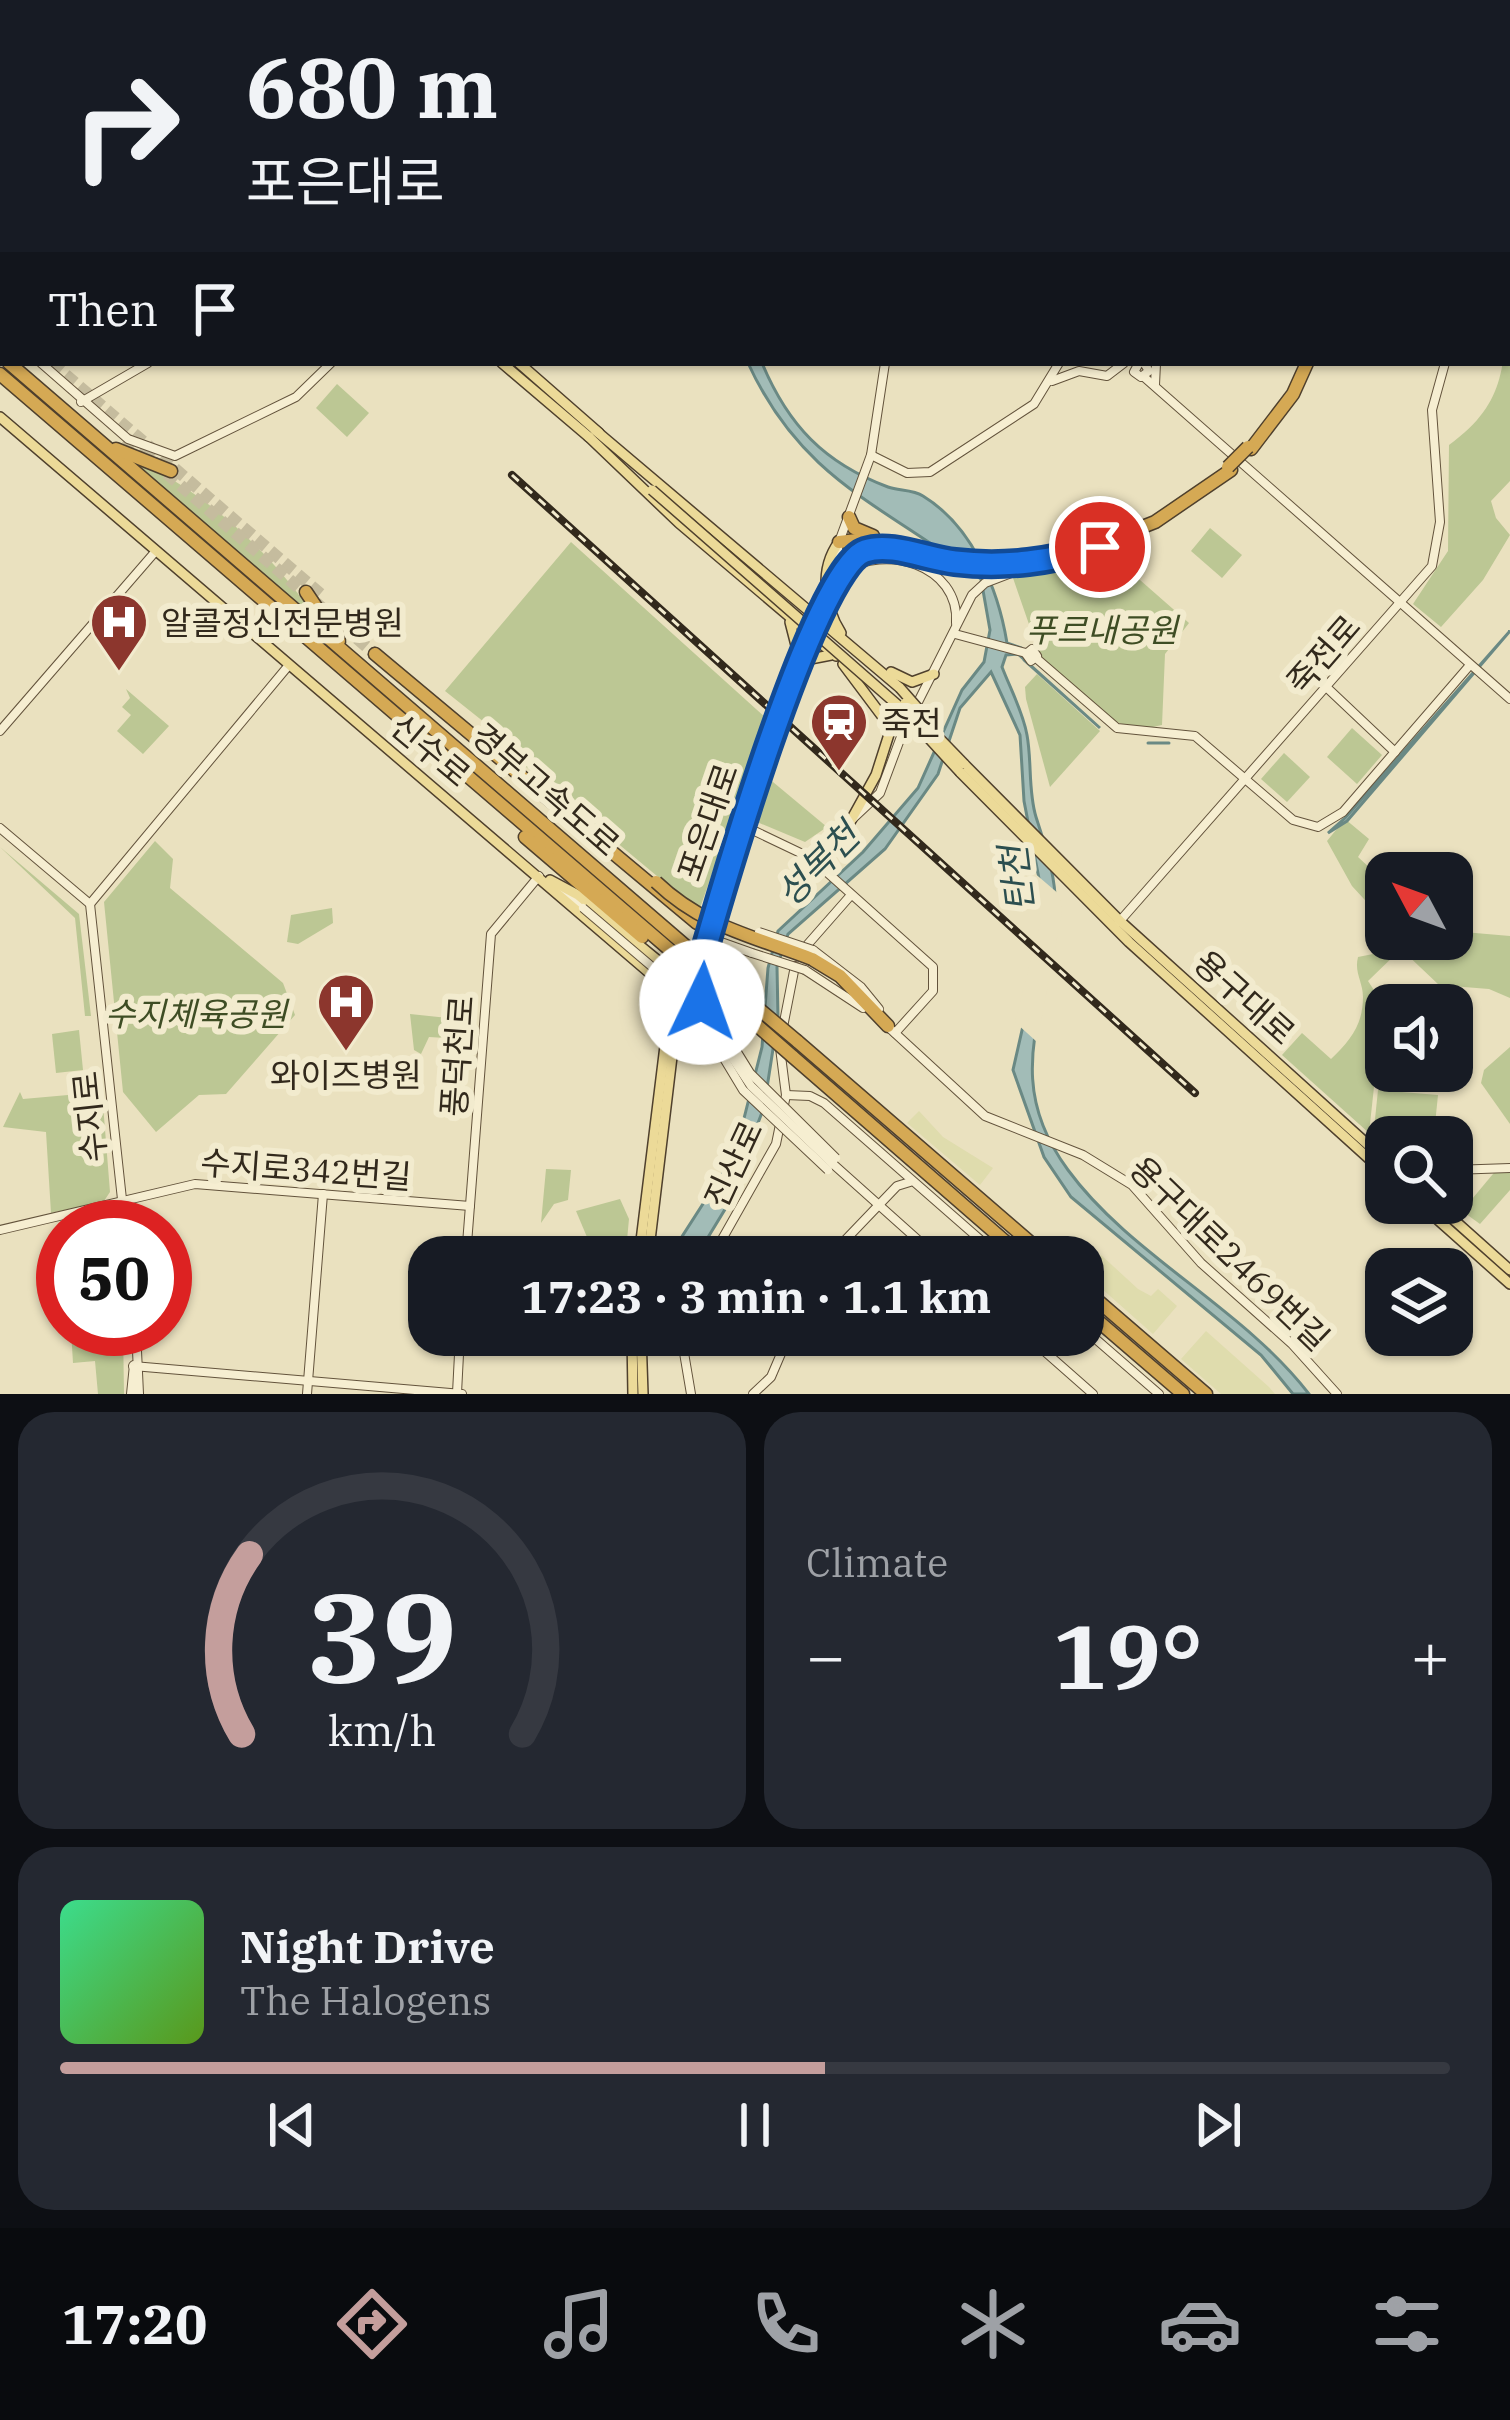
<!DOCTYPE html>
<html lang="en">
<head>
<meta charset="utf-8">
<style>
  :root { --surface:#171b24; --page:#242831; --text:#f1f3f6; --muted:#9ea1a6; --line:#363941; --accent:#c49e9c }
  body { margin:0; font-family:"IBM Plex Serif","Noto Sans KR",serif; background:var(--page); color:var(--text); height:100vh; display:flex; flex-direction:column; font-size:45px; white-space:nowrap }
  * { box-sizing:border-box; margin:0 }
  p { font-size:39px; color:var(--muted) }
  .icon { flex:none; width:66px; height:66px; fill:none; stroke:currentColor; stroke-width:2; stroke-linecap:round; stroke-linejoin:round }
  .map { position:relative; height:1394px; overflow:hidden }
  .drawer { display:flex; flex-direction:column; gap:18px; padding:18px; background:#0d0f14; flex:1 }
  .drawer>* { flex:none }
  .banner { position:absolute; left:0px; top:0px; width:1512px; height:366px; box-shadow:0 3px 9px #0004; background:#171b24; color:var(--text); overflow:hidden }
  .needle { width:78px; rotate:311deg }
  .buttons { position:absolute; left:1365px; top:852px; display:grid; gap:24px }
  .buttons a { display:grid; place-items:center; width:108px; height:108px; border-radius:24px; background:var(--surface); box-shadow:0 3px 9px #0004; font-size:60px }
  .speed { position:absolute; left:36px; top:1200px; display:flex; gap:24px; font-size:60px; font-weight:700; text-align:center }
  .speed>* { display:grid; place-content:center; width:156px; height:156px; border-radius:50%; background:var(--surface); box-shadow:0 3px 9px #0004; line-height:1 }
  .speed .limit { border:18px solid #d22; background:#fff; color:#111 }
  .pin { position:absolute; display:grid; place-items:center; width:102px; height:102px; color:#fff; margin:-51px; border:6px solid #fff; border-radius:50%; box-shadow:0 3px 12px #0007 }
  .me { position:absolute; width:132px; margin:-66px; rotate:3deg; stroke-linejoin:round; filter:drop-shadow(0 0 9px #0008) }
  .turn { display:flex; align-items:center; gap:42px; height:252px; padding:0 48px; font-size:54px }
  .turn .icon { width:156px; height:156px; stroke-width:2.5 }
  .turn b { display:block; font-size:84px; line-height:102px }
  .then { display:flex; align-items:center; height:114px; padding:0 48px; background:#0003; gap:24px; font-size:45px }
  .big { font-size:90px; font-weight:800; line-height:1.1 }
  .drawer .widget { flex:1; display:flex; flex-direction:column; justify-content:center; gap:18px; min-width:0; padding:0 42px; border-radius:36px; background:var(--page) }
  .drawer .dial { align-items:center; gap:0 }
  .dial svg { height:312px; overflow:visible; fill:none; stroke:var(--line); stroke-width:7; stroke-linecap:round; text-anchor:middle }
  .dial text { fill:var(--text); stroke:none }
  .song { display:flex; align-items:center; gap:36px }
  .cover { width:144px; height:144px; border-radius:18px; background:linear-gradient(135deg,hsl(150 70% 55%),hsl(90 70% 35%)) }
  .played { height:12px; border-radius:6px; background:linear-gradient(90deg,var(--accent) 55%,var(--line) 55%) }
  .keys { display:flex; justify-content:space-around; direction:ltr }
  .heat { display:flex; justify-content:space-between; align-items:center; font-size:66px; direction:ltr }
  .drawer .tiles { flex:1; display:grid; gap:18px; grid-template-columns:1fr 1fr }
  .widget:last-child { grid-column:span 2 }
  .trip { position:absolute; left:408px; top:1236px; width:696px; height:120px; border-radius:36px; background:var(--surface); box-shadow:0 3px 9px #0004; font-weight:800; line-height:120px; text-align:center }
  .menu { display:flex; height:192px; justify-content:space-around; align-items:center; background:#090b0e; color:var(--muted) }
  .menu .icon { width:84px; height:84px }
  .menu .current { color:var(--accent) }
  .menu b { font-size:54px; color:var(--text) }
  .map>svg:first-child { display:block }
  .farmland { fill:#dfdcad }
  .green { fill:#bcc794 }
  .water { fill:#a2bcb7; stroke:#6a8984; stroke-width:3 }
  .pier { fill:#eae1bf }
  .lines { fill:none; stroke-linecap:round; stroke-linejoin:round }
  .stream { stroke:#6a8984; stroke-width:3 }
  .secondary-tunnel { stroke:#c5bc9e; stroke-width:8; stroke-dasharray:8 4; stroke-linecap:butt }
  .highway-tunnel { stroke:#c5bc9e; stroke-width:12; stroke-dasharray:12 6; stroke-linecap:butt }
  .secondary-casing { stroke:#63533c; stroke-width:10 }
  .primary-casing { stroke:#4f402d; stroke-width:12 }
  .highway-casing { stroke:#4f402d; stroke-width:15 }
  .secondary { stroke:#f6eed1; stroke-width:8 }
  .primary { stroke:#ecda98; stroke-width:9 }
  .highway { stroke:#d5a954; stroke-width:12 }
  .rail-casing { stroke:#32291c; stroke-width:8 }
  .rail { stroke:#f2ebce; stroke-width:3; stroke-dasharray:9; stroke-linecap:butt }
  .secondary-bridge-casing { stroke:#63533c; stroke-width:10; stroke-linecap:butt }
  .primary-bridge-casing { stroke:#4f402d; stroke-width:12; stroke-linecap:butt }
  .highway-bridge-casing { stroke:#4f402d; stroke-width:15; stroke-linecap:butt }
  .secondary-bridge { stroke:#f6eed1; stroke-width:8 }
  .primary-bridge { stroke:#ecda98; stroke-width:9 }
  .highway-bridge { stroke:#d5a954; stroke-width:12 }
  .route-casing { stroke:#114b97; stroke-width:30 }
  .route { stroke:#1a73e8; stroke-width:21 }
  .labels { text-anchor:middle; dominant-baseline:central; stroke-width:12; stroke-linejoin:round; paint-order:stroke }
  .poi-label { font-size:33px; fill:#32291c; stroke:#f2ebce; text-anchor:start }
  .park-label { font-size:33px; font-style:italic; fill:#3e4d24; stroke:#f2ebce }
  .street-label { font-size:33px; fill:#32291c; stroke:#f2ebce }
  .water-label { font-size:36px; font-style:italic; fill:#2c4f50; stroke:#f2ebce }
</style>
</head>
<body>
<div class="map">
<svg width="1510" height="1394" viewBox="0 0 1510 1394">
  <rect width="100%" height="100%" fill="#eae1bf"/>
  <g class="farmland">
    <polygon points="919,1111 943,1137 993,1168 980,1185 907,1123"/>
    <polygon points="1101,1255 1138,1289 1151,1296 1158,1289 1177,1306 1153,1334 1084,1273"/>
    <polygon points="1206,1331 1269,1387 1275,1394 1221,1394 1181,1359"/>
  </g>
  <g class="green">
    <path d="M 1510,293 L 1510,481 L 1491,501 L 1496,518 L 1510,535 L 1483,580 L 1441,627 L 1413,604 L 1448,551 L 1449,445 C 1510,401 1502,363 1510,293 Z"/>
    <polygon points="337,384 369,413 347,437 316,408"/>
    <path d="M 128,457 C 204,489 272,553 318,621 Z"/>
    <polygon points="1210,528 1242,555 1222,578 1191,551"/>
    <polygon points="571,542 766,718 699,911 496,742 494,730 445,691"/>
    <polygon points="1123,553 1132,573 1189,623 1165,654 1162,725 1139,730 1114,721 1040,656 1013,578"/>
    <polygon points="1037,674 1100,731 1050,787 1026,699 1025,687"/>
    <polygon points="126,689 169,726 143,754 117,731 131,715 122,707 130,698"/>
    <polygon points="1352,728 1382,755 1357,784 1327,757"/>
    <polygon points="1284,753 1310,777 1287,802 1261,779"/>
    <polygon points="767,777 827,827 805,842 757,822"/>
    <polygon points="1345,819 1369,839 1358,857 1386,883 1386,923 1352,886 1327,841"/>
    <polygon points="155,841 173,859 170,888 283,983 295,1015 226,1094 199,1095 156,1132 123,1092 104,902"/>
    <polygon points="0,847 79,914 91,1016 85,1016 75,918"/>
    <polygon points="332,908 333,923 298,944 287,942 291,915"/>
    <path d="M 1452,931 L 1510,936 L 1510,998 L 1489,989 L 1439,985 L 1401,949 L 1368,981 L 1383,1004 L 1369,1133 L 1282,1055 L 1302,1033 L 1331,1059 C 1350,1041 1363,1025 1363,997 C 1363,982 1354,973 1358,957 L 1373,954 L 1386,939 L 1452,939 Z"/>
    <polygon points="410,1014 448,1018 446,1038 429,1037 421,1054 414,1050"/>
    <polygon points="79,1030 83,1070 56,1073 52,1034"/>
    <polygon points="1510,1047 1510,1124 1481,1083 1484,1070"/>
    <polygon points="1378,1090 1438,1095 1434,1134 1374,1129"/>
    <polygon points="20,1092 23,1099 102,1092 110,1192 104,1201 51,1213 46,1132 3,1127"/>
    <polygon points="1498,1168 1510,1168 1510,1190 1480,1224 1462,1211"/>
    <polygon points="546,1169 571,1170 568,1200 554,1204 541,1223"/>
    <polygon points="620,1199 629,1219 627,1240 595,1256 576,1211"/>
    <polygon points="123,1329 124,1394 98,1394 95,1361 73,1363 71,1330"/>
  </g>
  <g class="water">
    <path d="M 748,363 L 762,363 C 788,425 824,463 888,487 C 899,491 913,489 923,496 C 972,526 998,588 1007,643 L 1021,648 L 1024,660 L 1100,728 L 1018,654 L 1006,655 L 1002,667 C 1010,688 1023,712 1027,735 C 1032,762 1028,791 1036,817 C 1046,848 1058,882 1055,915 C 1049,1012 1000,1078 1068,1170 C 1130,1255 1243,1308 1309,1394 L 1293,1394 L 1261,1355 L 1071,1197 L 1044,1157 L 1013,1070 L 1047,920 L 1024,801 L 1020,735 L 991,672 L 960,708 L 938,774 L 885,849 L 788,934 L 777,967 L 778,1017 L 764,1107 L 727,1206 L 696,1257 L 653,1257 L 654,1251 L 681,1238 L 735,1154 L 762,1047 L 768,968 L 778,931 L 863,852 L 918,788 L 962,690 L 984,662 L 990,630 L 981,579 C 884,505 802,481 748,363 Z"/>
    <polygon points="1510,631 1347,821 1328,833 1345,818"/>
  </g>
  <polygon class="pier" points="1032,871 1060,895 1062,912 1037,1042 1015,1022 1041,920"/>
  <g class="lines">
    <g class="stream">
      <polyline points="783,3 797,0"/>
      <polyline points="834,3 843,0"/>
      <polyline points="1148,743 1169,743"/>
    </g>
    <polyline class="secondary-tunnel" points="1021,0 1031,3"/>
    <g class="highway-tunnel">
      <polyline points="0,318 3,321"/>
      <polyline points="0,330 3,332"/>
      <polyline points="52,363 324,597"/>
      <polyline points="126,438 375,654"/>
    </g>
    <g class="secondary-casing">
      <g id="secondary">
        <polyline points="355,0 359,3"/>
        <polyline points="700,0 708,3"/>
        <polyline points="972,0 977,1"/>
        <polyline points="139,3 142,0"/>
        <polyline points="558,3 560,0"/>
        <polyline points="776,3 779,0"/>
        <polyline points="802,3 805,0"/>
        <polyline points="1219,3 1220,0"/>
        <polyline points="1509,115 1510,111"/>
        <polyline points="1509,129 1510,129"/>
        <polyline points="1509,137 1510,137"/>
        <polyline points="1509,147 1510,147"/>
        <polyline points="0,188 3,187"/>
        <polyline points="0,290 3,294"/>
        <polyline points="41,363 128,439 175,456 296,397 331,363"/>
        <polyline points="1139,363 1134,372 1141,377 1149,371 1144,363"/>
        <polyline points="1144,377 1510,699"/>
        <polyline points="1052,381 1079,371 1107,376 1124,363"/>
        <polyline points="1155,385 1156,363"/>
        <polyline points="81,402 148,363"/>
        <polyline points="871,455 907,473 930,472 1034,404 1059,363"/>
        <path d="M 844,572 C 884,543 960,565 956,623"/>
        <polyline points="835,573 839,542 871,455 885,363"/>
        <polyline points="955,634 1026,653"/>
        <polygon points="1032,649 1037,656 1031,661 1026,654"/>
        <polyline points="1036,658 1117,728 1195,736 1293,820 1318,827 1343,812 1470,665"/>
        <polyline points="1304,666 1395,752"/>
        <polyline points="918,702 972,595 985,583 1032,565"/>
        <polyline points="0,731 155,552"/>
        <polyline points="744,826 811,858 933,967 933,991 895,1033"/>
        <polyline points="0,828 90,904 125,1227"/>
        <polyline points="811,858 880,793 905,726"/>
        <polyline points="556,887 583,908"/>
        <polyline points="90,904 289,665"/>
        <polyline points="1119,922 1432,566 1440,522 1432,410 1445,363"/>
        <polyline points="704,936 752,953"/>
        <polyline points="813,950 861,987 879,1009"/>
        <polyline points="801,952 851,895"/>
        <polyline points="805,970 863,1008"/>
        <polyline points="689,987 719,1023"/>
        <polyline points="682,1001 708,1032"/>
        <polyline points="885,1024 985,1116 1083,1155 1132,1185 1201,1263 1292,1344 1337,1394"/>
        <polyline points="783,1027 795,966"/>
        <polyline points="786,1095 810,1096 824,1103 1000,1257"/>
        <polyline points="833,1164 937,1257"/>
        <polyline points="1452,1170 1510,1168"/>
        <polyline points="0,1230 195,1184 470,1206"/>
        <polyline points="466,1257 491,934 539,876"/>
        <polyline points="712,1257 776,1144 786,1095 780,1048"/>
        <polyline points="829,1257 897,1186 910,1182"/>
        <polyline points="1083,1328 1159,1394"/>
        <polyline points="136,1329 139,1394"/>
        <polyline points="681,1335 691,1394"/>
        <polyline points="1026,1335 1093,1394"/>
        <polyline points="133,1366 462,1394"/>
        <polyline points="457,1393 460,1335"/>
        <polyline points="131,1394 134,1365"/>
        <polyline points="307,1394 323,1194"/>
        <polyline points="753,1394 771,1377 789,1335"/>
      </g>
    </g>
    <g class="primary-casing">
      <g id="primary">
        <polyline points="86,0 89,3"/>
        <polyline points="101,0 105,3"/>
        <polyline points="502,363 589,437"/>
        <polyline points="519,363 599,433"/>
        <polyline points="0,417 680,999"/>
        <polyline points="595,430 900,688"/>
        <polyline points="589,437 679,523 836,656"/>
        <path d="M 839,542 C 819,569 824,606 841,633"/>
        <polyline points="790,622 800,661 831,655"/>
        <polyline points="843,664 891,728 876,775 849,824"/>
        <polyline points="891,672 912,682 934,674"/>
        <polyline points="964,764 1120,921 1386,1161"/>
        <polyline points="960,772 1129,942 1386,1174"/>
        <polyline points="550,880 578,895 684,982"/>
        <polyline points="680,1029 702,1023"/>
        <polyline points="1452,1172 1457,1169"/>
        <polyline points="1419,1203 1510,1284"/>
        <polyline points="1435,1203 1510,1270"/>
        <polyline points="639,1257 665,1046 777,700 787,693"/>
        <polyline points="648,1257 674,1040 787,693 834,581"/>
        <polyline points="632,1335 633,1394"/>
        <polyline points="641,1335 643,1394"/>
      </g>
    </g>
    <g class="highway-casing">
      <g id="highway">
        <polyline points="1365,3 1365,0"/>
        <polyline points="1374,3 1375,0"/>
        <polyline points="9,363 688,948"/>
        <polyline points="0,374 684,962"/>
        <polyline points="116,449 171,471"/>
        <polyline points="1251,449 1293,394 1307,363"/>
        <polyline points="849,517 854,528 873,536"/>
        <polyline points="839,542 866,539 896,546"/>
        <polyline points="834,581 851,557 879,548 984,565 1066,557 1155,522 1231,470"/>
        <polyline points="306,592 339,641"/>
        <polyline points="375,654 697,923"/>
        <polyline points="525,837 642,937"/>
        <polyline points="812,959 840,976 888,1026"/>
        <polyline points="711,967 753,1004"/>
        <polyline points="709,984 752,1021"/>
        <polyline points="797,1041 1047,1257"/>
        <polyline points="792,1056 1023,1257"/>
        <polyline points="1083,1288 1206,1394"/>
        <polyline points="1083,1308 1183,1394"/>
      </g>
    </g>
    <use href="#secondary" class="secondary"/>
    <use href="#primary" class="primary"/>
    <use href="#highway" class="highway"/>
    <g class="rail-casing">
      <polyline id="rail" points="512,475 1195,1093"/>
    </g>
    <use href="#rail" class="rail"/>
    <g class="secondary-bridge-casing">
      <g id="secondary-bridge">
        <polyline points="583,908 697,1005 751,1086 833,1164"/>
        <polyline points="759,932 813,950"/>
        <polyline points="752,953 805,970"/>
        <polyline points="719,1023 750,1073 836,1158"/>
        <polyline points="708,1032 743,1090 828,1170"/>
      </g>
    </g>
    <g class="primary-bridge-casing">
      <g id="primary-bridge">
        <polyline points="652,490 901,708 960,772"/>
        <polyline points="900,688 922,713"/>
        <polyline points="905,703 964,764"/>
      </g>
    </g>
    <g class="highway-bridge-casing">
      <g id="highway-bridge">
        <polyline points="1228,467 1248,447"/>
        <path d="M 656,882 C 703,927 753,936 812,959"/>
        <polyline points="688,948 711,967"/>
        <polyline points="684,962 709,984"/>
        <polyline points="753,1004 797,1041"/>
        <polyline points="752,1021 792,1056"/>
      </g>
    </g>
    <use href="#secondary-bridge" class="secondary-bridge"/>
    <use href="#primary-bridge" class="primary-bridge"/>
    <use href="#highway-bridge" class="highway-bridge"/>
  </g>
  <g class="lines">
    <g class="route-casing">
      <path id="route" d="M 702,1002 L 693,991 C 712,924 812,568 865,551 C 891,542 927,559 955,562 C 1006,568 1051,561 1100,547"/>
    </g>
    <use href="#route" class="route"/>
  </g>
  <defs>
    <g id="hospital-pin" transform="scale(3)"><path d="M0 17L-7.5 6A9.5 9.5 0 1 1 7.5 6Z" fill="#8c362d" stroke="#f2ebce"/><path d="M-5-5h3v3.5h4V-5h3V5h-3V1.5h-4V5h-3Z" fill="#fff"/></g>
    <g id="station-pin" transform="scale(3)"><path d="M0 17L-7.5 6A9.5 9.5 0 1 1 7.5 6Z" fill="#8c362d" stroke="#f2ebce"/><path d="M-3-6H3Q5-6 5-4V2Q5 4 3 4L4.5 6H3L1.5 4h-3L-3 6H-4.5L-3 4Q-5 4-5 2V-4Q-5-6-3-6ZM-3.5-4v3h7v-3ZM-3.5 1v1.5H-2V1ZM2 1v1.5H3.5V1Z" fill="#fff"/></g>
  </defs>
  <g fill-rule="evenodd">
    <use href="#hospital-pin" x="119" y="622"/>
    <use href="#station-pin" x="839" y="722"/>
    <use href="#hospital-pin" x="346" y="1002"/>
  </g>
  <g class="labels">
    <g class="poi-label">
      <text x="161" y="622">알콜정신전문병원</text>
      <text x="881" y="722">죽전</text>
      <text x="346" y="1074" text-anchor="middle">와이즈병원</text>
    </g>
    <g class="park-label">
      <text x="1102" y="629">푸르내공원</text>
      <text x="196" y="1013">수지체육공원</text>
    </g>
    <g class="street-label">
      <text transform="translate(1323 654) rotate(-49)">죽전로</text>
      <text transform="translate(431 750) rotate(40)">신수로</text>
      <text transform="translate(546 789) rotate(41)">경부고속도로</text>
      <text transform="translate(707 822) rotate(-71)">포은대로</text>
      <text transform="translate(1245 997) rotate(42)">용구대로</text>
      <text transform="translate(457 1056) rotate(-86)">풍덕천로</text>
      <text transform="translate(89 1117) rotate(-96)">수지로</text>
      <text transform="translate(733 1164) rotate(-65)">진산로</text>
      <text transform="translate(306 1169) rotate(4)">수지로342번길</text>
      <text transform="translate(1230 1253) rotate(44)">용구대로2469번길</text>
    </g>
    <g class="water-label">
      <text transform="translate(817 864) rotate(-45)">성복천</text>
      <text transform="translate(1016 879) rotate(-97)">탄천</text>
    </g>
  </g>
</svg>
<div class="buttons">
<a><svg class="needle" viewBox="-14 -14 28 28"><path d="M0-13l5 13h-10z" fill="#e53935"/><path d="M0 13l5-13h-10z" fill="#9ea1a6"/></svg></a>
<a><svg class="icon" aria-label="sound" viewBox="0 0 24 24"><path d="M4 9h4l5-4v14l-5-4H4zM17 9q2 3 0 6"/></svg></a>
<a><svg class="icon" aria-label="search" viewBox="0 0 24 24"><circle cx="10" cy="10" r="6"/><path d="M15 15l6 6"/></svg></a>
<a><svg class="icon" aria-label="layers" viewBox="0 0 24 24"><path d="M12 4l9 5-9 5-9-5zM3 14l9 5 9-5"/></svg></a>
</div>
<div class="speed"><div class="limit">50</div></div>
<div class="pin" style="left:1100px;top:547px;background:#d93025"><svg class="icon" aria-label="arrive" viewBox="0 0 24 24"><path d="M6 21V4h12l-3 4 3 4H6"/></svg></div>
<svg class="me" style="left:702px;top:1002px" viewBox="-20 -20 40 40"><circle r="19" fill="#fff"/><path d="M0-13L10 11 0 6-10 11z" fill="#1a73e8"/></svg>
<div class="trip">17:23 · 3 min · 1.1 km</div>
<div class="banner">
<div class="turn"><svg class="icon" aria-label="right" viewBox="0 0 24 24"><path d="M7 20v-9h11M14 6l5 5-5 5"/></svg><div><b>680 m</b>포은대로</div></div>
<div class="then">Then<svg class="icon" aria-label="arrive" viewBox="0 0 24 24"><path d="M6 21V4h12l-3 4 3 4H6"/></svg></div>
</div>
</div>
<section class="drawer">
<div class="tiles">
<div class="widget dial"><svg viewBox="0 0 100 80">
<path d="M14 69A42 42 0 1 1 86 69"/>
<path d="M14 69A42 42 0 0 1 16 23" stroke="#c49e9c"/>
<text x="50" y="56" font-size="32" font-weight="700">39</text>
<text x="50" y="72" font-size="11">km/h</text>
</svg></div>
<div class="widget"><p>Climate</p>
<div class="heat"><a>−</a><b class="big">19°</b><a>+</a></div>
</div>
<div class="widget">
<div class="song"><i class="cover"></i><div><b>Night Drive</b><p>The Halogens</p></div></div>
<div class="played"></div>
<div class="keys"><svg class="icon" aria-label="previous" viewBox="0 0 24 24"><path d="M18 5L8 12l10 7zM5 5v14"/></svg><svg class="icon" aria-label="pause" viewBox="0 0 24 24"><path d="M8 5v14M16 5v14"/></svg><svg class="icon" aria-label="next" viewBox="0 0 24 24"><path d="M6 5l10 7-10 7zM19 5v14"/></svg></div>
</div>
</div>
</section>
<nav class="menu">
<b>17:20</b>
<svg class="icon current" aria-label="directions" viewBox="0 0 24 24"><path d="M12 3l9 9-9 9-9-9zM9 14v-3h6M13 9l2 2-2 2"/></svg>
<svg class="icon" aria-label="music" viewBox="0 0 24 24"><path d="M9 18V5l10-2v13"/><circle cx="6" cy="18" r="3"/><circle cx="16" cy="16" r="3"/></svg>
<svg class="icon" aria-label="phone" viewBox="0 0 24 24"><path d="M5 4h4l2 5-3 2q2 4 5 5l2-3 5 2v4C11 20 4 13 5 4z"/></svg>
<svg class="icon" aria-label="climate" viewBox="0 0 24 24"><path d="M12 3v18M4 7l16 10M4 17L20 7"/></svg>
<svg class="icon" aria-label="car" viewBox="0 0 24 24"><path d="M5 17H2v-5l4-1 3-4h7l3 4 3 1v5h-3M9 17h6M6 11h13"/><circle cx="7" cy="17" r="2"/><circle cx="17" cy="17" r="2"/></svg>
<svg class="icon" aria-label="filters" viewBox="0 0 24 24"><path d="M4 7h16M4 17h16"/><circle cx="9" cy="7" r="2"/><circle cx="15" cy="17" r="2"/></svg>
</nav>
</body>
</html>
